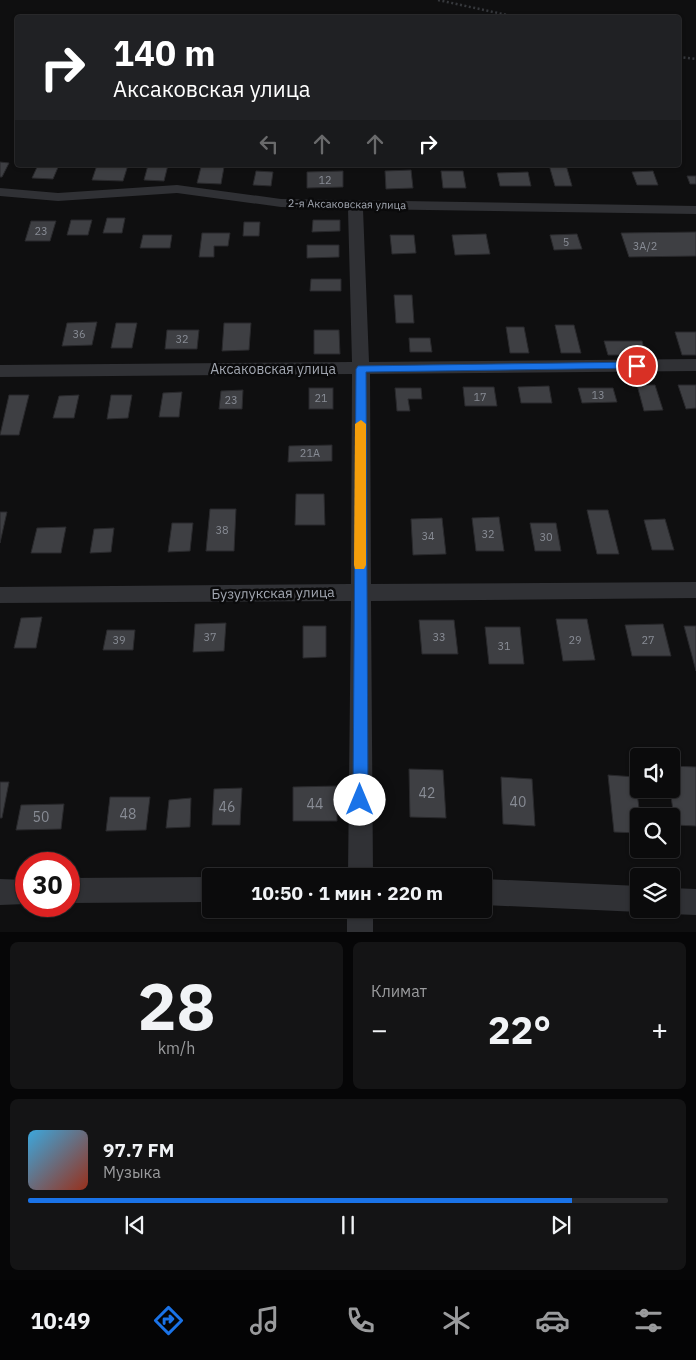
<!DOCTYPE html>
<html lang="ru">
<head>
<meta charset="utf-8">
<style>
  :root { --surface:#0b0b0c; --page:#141415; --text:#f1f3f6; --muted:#9a9b9d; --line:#2b2b2d; --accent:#1a73e8 }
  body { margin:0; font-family:"IBM Plex Sans",sans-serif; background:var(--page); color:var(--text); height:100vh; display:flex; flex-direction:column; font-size:19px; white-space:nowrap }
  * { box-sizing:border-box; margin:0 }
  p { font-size:16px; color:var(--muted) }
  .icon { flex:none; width:28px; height:28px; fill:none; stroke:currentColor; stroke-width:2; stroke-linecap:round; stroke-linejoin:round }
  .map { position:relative; height:932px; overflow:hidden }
  .panel { display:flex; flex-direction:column; gap:10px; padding:10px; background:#060607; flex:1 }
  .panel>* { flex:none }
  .banner { position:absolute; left:15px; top:15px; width:666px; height:152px; border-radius:5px; box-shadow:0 1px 4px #0004,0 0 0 1px var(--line); background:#202124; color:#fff; overflow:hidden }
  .buttons { position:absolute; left:630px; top:748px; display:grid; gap:10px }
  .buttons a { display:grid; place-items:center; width:50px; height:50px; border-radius:5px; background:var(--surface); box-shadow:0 1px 4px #0004,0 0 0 1px var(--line); font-size:25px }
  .speed { position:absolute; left:15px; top:852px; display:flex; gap:10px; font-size:25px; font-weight:700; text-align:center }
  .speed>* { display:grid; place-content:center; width:65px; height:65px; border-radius:50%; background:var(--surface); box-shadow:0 1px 4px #0004,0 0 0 1px var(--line); line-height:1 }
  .speed .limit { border:8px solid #d22; background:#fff; color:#111 }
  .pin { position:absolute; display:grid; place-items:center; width:42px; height:42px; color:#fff; margin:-21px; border:2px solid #fff; border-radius:50%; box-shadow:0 1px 5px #0007 }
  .me { position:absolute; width:55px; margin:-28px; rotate:0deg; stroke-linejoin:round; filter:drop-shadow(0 0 4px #0008) }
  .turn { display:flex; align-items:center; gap:18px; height:105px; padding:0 15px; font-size:22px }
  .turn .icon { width:65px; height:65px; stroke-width:2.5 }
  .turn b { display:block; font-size:35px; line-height:42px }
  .lanes { display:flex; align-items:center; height:48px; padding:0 15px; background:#0003; justify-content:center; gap:25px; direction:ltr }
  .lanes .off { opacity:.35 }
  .big { font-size:38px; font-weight:700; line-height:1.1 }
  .panel .card { flex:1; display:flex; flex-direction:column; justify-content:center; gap:8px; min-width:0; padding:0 18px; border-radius:8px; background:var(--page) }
  .panel .dial { align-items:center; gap:0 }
  .dial b { font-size:65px; line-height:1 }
  .song { display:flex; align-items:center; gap:15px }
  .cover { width:60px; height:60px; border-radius:8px; background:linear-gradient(135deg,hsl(200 70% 55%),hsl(10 70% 35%)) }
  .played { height:5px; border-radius:2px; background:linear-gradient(90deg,var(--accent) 85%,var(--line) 85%) }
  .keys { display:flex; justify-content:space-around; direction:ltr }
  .heat { display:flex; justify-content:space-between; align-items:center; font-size:28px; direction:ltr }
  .panel .tiles { flex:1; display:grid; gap:10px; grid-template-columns:1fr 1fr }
  .card:last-child { grid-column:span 2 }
  .trip { position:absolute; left:202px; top:868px; width:290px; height:50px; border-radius:5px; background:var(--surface); box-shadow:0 1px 4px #0004,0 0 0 1px var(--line); font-weight:700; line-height:50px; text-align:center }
  .menu { display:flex; height:80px; justify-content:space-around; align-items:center; background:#040405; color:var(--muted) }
  .menu .icon { width:35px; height:35px }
  .menu .selected { color:var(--accent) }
  .menu b { font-size:22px; color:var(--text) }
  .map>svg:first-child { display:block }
  .building { fill:#3e3f43; stroke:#29292c }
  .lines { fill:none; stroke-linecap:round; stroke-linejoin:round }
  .path { stroke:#36383c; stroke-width:2.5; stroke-dasharray:2 2.5; stroke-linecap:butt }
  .minor { fill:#303135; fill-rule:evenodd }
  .route { fill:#1a73e8; stroke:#114b97 }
  .slow { fill:#f59e0b }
  .labels { text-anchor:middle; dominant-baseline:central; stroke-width:5; stroke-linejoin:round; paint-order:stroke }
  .number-label { font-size:11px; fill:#888c95 }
  .far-street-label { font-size:11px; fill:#a1a6b0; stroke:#0a0a0b }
  .street-label { font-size:14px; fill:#a1a6b0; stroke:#0a0a0b }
  .near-number-label { font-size:14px; fill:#888c95 }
</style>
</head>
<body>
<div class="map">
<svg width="696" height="933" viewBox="0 0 696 933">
  <rect width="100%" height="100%" fill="#0f0f10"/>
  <g class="building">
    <polygon points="0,162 9,163 2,177 0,177"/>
    <polygon points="38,165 59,165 53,179 32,178"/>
    <polygon points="97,165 128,165 123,181 92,180"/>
    <polygon points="148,165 168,165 164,181 144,180"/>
    <polygon points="549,165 566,165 572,186 555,186"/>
    <polygon points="201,167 224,167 221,184 197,183"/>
    <polygon points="411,170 413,188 386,189 385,171"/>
    <polygon points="256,171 273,172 271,186 253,185"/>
    <polygon points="343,171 343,187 307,188 307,172"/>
    <polygon points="441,171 463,171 466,188 443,188"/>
    <polygon points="653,171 658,185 637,185 632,172"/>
    <polygon points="528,172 531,186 500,186 497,173"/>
    <polygon points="687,176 696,176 696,184 690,184"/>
    <polygon points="107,218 125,218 122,233 103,233"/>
    <polygon points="71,220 92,220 88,235 67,235"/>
    <polygon points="313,220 340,220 340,231 312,232"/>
    <polygon points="31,221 56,221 50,241 25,241"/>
    <polygon points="244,222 260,222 259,236 243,236"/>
    <polygon points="696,232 696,256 629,257 621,233"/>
    <polygon points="202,233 230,233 228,246 214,246 214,257 199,257"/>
    <polygon points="486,234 490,254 455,255 452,235"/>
    <polygon points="577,234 582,249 554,250 550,235"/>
    <polygon points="143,235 172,235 170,248 140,248"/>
    <polygon points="390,235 414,235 416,253 392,254"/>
    <polygon points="307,245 339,245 339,257 307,258"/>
    <polygon points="311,279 341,279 341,291 310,291"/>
    <polygon points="394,295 412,295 414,323 396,323"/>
    <polygon points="97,322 92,345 62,346 67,323"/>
    <polygon points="116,323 137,323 132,348 111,348"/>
    <polygon points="224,323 251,323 249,350 222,351"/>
    <polygon points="555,325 574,325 581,353 561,353"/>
    <polygon points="506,327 524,327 529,353 510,353"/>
    <polygon points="167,330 199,330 197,349 165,349"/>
    <polygon points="314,330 339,330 340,354 314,354"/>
    <polygon points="675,332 696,332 696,355 682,355"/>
    <polygon points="409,338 430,338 432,352 410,352"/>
    <polygon points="604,341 642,341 646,355 608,355"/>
    <polygon points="637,385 655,385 663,410 644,411"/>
    <polygon points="678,385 696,385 696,408 686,409"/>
    <polygon points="549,386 552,403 521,403 518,387"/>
    <polygon points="463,387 494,387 497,406 465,406"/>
    <rect x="309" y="388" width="24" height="21"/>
    <polygon points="395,388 421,388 422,399 408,399 410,411 397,411"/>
    <polygon points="578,388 613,388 617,402 582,403"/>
    <polygon points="243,390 242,409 219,409 221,391"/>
    <polygon points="182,392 179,417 159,417 163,393"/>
    <polygon points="9,395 29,395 19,435 0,435"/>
    <polygon points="79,395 74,418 53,418 59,396"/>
    <polygon points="111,395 132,395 128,418 107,419"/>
    <polygon points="332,445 332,461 288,462 289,446"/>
    <polygon points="296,494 324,494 325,525 295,525"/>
    <polygon points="210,509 236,509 234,551 206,551"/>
    <polygon points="587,510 608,510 619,554 597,554"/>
    <polygon points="0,512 7,512 0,543"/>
    <polygon points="499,517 504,551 476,551 472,518"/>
    <polygon points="442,518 446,554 413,555 411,519"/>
    <polygon points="665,519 674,550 652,550 644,520"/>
    <polygon points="172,523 193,523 190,551 168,552"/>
    <polygon points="530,523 556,523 561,551 535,551"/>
    <polygon points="66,527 61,553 31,553 37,528"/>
    <polygon points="114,528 111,552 90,553 94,529"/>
    <polygon points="42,617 36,648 14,648 21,618"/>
    <polygon points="556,619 587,619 595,660 563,661"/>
    <polygon points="419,620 454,620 458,654 422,654"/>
    <polygon points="226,623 224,651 193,652 195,624"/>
    <polygon points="663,624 671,656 632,656 625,625"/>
    <polygon points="303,626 326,626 326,657 303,658"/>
    <polygon points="684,626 696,626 696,671"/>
    <polygon points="485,627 520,627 524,664 489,664"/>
    <polygon points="107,630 135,630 133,650 103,650"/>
    <polygon points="671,766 696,767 696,826 675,825 670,789 671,789"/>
    <polygon points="409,769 443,770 446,818 410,817"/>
    <polygon points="608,775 635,777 640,816 639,816 639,833 614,832"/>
    <polygon points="501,777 532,779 535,826 503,824"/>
    <polygon points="0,782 9,782 2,818 0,818"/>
    <polygon points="337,786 337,821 293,821 293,787"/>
    <polygon points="242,788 240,825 212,825 214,789"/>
    <polygon points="110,797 150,797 146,830 106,831"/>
    <polygon points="191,798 190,827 166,828 169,800"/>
    <polygon points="64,804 61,829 16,830 21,805"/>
  </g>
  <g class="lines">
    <g class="path">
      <polyline points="438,0 521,18"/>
      <polyline points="679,57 696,59"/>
    </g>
    <g class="minor">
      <polygon points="177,185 281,199 696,206 696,214 363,209 369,362 696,359 696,371 370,374 371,584 696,582 696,598 371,601 373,876 348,876 351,601 0,603 0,587 351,584 352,374 0,377 0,365 352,362 348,209 281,207 177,193 58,201 0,196 0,188 58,193"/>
      <polygon points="211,877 211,902 69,903 69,878"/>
      <polygon points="0,879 26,880 26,904 0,905"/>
      <polygon points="484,879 639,886 639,909 646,909 639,912 484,905"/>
      <polygon points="671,888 696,889 696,915 671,914 662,910 671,909"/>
      <rect x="347" y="909" width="26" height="24"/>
    </g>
  </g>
  <polygon class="route" points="637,362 642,366 641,368 366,372 368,800 365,805 360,807 355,805 353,800 356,369 358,366"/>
  <polygon class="slow" points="361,420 366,424 366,565 364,569 355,569 354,565 355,424"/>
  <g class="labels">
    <g class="number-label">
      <text x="325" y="180">12</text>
      <text x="41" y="231">23</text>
      <text x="566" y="242">5</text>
      <text x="645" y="246">3А/2</text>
      <text x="79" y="334">36</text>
      <text x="182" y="339">32</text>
      <text x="598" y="395">13</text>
      <text x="480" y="397">17</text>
      <text x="321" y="398">21</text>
      <text x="231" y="400">23</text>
      <text x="310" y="453">21А</text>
      <text x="222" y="530">38</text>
      <text x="488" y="534">32</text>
      <text x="428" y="536">34</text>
      <text x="546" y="537">30</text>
      <text x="210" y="637">37</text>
      <text x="439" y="637">33</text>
      <text x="119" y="640">39</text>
      <text x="575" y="640">29</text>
      <text x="648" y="640">27</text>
      <text x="504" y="646">31</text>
    </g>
    <g class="far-street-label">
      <text transform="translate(347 204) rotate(1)">2-я Аксаковская улица</text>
    </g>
    <g class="street-label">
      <text x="273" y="369">Аксаковская улица</text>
      <text transform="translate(273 593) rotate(-1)">Бузулукская улица</text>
    </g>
    <g class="near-number-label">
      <text x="427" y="793">42</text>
      <text x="518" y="802">40</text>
      <text x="315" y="804">44</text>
      <text x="227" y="807">46</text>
      <text x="128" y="814">48</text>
      <text x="41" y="817">50</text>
    </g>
  </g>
</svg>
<div class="buttons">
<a><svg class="icon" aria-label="sound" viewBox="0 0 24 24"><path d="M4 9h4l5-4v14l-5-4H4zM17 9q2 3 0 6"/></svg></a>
<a><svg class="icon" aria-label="search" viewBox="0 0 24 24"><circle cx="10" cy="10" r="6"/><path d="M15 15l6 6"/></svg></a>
<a><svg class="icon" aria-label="layers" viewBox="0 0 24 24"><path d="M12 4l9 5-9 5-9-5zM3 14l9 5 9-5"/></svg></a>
</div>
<div class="speed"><div class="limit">30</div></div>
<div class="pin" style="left:637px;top:366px;background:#d93025"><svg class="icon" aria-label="arrive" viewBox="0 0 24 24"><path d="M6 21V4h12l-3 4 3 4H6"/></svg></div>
<svg class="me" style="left:360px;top:800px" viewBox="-20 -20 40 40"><circle r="19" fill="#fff"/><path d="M0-13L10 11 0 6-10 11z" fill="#1a73e8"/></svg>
<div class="trip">10:50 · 1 мин · 220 m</div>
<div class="banner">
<div class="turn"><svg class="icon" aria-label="right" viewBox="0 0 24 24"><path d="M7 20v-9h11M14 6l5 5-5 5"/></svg><div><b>140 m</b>Аксаковская улица</div></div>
<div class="lanes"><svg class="icon off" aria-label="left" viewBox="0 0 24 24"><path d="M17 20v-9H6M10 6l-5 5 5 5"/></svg><svg class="icon off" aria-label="ahead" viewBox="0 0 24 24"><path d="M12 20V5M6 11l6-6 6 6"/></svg><svg class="icon off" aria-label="ahead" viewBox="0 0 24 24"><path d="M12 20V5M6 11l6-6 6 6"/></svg><svg class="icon" aria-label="right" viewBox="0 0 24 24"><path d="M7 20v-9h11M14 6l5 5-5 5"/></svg></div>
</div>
</div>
<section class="panel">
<div class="tiles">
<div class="card dial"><b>28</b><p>km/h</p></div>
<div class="card"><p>Климат</p>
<div class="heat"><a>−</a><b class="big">22°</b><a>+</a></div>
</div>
<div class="card">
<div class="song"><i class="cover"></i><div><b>97.7 FM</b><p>Музыка</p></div></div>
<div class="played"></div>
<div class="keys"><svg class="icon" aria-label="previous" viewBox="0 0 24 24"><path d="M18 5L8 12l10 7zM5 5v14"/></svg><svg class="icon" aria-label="pause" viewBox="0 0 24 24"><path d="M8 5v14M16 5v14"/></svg><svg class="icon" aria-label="next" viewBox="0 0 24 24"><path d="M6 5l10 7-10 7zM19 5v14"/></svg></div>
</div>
</div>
</section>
<nav class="menu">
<b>10:49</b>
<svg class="icon selected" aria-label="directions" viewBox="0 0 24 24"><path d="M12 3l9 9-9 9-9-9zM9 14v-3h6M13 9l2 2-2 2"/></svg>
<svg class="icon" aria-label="music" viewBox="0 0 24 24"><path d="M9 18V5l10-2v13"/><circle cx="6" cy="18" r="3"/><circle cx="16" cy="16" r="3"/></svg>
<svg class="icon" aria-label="phone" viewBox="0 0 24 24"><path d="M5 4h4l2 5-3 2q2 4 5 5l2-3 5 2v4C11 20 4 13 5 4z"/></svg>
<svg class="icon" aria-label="climate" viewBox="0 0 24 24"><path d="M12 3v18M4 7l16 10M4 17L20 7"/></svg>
<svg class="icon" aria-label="car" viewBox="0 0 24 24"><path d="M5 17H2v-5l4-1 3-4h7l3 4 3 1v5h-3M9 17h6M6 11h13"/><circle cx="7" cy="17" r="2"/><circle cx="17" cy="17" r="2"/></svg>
<svg class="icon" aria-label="filters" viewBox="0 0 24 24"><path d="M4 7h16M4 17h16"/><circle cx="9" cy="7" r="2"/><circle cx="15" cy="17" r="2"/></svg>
</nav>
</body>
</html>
